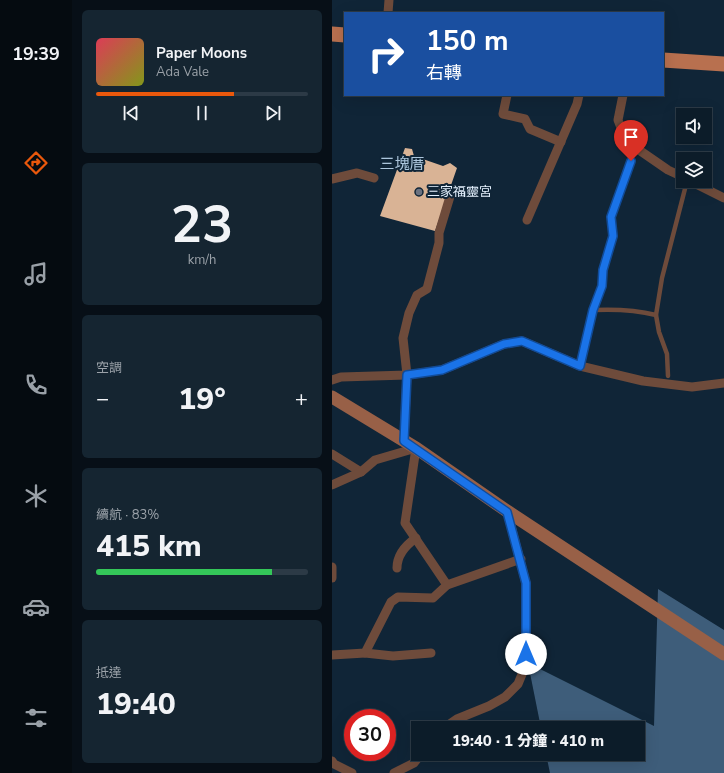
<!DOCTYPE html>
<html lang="zh-TW">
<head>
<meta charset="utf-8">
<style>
  :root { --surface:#0c1c29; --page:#152531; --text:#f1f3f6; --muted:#9aa1a8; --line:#2c3a46; --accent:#ea580c }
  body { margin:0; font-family:"Nunito Sans","Noto Sans TC",sans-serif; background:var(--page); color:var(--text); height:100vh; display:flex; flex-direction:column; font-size:15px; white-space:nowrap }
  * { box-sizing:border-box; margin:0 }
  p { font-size:13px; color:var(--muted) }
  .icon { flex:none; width:22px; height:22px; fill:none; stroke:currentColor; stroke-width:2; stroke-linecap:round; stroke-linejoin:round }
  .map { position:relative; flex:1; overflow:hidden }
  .drawer { display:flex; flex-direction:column; gap:10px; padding:10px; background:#070f17; width:260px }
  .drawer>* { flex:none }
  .banner { position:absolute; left:12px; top:12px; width:320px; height:84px; border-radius:0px; box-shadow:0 4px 16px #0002,0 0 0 1px var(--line); background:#1a4fa0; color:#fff; overflow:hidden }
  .fabs { position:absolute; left:344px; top:108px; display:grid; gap:8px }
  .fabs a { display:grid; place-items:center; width:36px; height:36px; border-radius:0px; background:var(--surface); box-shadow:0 4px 16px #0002,0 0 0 1px var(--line); font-size:20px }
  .speed { position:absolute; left:12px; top:709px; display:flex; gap:8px; font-size:20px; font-weight:700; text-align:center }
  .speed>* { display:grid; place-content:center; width:52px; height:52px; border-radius:50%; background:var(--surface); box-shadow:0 4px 16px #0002,0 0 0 1px var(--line); line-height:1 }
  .speed .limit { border:6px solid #d22; background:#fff; color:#111 }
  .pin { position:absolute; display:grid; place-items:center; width:34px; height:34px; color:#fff; margin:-41px -17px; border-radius:50% 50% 50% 0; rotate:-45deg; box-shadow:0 0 4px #0007 }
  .pin .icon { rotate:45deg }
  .me { position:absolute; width:44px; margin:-22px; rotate:0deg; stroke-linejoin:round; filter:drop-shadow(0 0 3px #0008) }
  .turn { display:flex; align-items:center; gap:14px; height:84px; padding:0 16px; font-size:18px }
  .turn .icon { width:52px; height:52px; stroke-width:2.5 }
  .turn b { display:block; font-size:28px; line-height:34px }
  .big { font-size:30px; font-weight:800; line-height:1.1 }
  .drawer .tile { flex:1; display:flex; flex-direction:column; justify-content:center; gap:6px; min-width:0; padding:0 14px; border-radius:6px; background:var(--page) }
  .drawer .dial { align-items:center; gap:0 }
  .dial b { font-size:52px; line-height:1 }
  .song { display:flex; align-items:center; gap:12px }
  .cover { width:48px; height:48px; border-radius:6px; background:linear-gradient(135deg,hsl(350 70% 55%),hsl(70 70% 35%)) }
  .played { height:4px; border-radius:2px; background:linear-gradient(90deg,var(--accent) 65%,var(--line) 65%) }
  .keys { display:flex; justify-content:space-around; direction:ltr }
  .heat { display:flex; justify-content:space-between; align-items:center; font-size:22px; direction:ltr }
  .charge { height:6px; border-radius:3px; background:linear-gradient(90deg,#34c759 83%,var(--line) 0) }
  .trip { position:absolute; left:79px; top:721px; width:234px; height:40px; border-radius:0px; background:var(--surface); box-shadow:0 4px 16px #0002,0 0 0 1px var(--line); font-weight:800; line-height:40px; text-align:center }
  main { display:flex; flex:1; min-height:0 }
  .dock { display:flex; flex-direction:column; width:72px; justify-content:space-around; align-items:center; background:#050b10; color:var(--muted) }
  .dock .icon { width:28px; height:28px }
  .dock .on { color:var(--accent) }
  .dock b { font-size:18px; color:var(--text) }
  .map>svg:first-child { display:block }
  .water { fill:#3e5d7a }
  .building { fill:#d9b395 }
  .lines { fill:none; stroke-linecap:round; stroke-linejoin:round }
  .lane { stroke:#6e4b3b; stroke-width:4.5 }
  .street { stroke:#6e4b3b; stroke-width:9 }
  .secondary { stroke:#986047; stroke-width:13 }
  .primary { stroke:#b8704f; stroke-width:15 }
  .route-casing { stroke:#114b97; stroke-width:10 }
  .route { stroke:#1a73e8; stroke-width:7 }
  .worship-dot { fill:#6b7280; stroke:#102537; stroke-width:1.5 }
  .labels { text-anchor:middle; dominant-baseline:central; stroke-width:4; stroke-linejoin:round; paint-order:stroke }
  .poi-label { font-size:13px; fill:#e3f0fd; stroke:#102537; text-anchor:start }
  .quarter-label { font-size:15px; fill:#acc6dd; stroke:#102537 }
</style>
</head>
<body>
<main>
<nav class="dock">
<b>19:39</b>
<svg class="icon on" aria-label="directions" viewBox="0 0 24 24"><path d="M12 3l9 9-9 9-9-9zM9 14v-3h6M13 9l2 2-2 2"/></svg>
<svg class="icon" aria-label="music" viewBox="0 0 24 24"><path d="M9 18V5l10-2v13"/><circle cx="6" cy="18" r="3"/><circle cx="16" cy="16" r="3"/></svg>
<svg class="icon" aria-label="phone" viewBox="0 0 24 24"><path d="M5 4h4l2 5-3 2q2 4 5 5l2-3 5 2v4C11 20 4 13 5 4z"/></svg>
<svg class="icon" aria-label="climate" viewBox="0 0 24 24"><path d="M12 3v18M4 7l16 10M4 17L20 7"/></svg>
<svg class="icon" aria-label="car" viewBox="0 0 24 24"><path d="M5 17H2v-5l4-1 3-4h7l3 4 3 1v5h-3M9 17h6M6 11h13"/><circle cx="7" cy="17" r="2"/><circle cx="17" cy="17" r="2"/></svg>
<svg class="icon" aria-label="filters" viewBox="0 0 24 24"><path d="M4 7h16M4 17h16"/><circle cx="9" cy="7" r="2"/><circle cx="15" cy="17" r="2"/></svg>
</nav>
<section class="drawer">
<div class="tile">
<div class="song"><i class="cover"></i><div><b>Paper Moons</b><p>Ada Vale</p></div></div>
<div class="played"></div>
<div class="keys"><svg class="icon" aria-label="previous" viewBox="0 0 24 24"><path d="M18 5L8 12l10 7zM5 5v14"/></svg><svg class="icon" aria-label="pause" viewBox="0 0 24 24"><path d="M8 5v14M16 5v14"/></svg><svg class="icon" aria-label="next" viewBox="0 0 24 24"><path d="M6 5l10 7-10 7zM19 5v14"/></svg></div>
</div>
<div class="tile dial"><b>23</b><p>km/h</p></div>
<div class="tile"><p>空調</p>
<div class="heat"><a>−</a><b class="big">19°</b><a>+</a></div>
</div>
<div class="tile"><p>續航 · 83%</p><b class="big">415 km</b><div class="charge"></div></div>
<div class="tile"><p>抵達</p><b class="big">19:40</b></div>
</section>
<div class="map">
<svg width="392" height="773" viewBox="0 0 392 773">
  <rect width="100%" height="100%" fill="#102537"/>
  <polygon class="water" points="326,589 392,630 392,773 218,773 214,754 306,754 306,728 209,728 196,663 322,726"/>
  <polygon class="building" points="73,148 80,149 82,156 111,166 118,163 125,168 103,231 48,216"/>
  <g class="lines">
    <g class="lane">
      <path d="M 261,310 C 282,309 304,310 324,315"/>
      <polyline points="248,366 261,310 270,286 271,270 281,236 279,217 303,147"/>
      <polyline points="336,376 335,354 327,332 324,315 330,278 355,181"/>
    </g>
    <g class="street">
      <polyline points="56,13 57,0"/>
      <polyline points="175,95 171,114 193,119 198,129 229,142"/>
      <polyline points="291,95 286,120 294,141 336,170 351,177"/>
      <polyline points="0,179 25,173 42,178"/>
      <polyline points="358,181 392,198"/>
      <polyline points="195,220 245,104 247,95"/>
      <polyline points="0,380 9,377 75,375 110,370 172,344 190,341 248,366 311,381 360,387 392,383"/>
      <polyline points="72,441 75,375 71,338 77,313 85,295 95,289 107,243 107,233 120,190"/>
      <polyline points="0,454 29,472"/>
      <polyline points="0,485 29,472 43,460 84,448 73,523 115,585"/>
      <polyline points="0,567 0,578"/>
      <path d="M 65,568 C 65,555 74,545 84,538"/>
      <polyline points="33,653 61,656 99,653"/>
      <polyline points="0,655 33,653 59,602 66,597 101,598 115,585 189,559"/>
      <polyline points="112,728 125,719 157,706 173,697 186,684 193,667 194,583 175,511"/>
      <polyline points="0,761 2,764 20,773"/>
      <polyline points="62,773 82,763 89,754"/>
    </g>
    <polyline class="secondary" points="0,397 84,448 175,511 392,654"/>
    <g class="primary">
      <polyline points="0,34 13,35"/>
      <polyline points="331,60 392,64"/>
    </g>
  </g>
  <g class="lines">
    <g class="route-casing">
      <polyline id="route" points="194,654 194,583 175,512 72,441 75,375 110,370 172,344 190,341 248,366 261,310 270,286 271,270 281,236 279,217 299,161"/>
    </g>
    <use href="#route" class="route"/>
  </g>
  <circle class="worship-dot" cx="87" cy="192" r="4"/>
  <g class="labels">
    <g class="poi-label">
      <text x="95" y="192">三家福靈宮</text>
    </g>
    <g class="quarter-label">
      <text x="70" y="164">三塊厝</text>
    </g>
  </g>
</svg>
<div class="fabs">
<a><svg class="icon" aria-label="sound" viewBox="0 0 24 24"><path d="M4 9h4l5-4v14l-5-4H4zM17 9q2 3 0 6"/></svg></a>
<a><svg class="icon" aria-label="layers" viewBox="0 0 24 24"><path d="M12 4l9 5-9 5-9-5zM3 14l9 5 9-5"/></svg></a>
</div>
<div class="speed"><div class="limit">30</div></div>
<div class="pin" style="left:299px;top:161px;background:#d93025"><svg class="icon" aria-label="arrive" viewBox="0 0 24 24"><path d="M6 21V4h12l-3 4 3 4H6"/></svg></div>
<svg class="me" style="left:194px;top:654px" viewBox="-20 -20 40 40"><circle r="19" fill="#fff"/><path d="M0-13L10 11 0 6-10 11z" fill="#1a73e8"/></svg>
<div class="trip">19:40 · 1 分鐘 · 410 m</div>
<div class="banner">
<div class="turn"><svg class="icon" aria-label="right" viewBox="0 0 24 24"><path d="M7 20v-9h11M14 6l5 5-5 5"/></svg><div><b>150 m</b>右轉</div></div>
</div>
</div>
</main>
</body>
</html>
